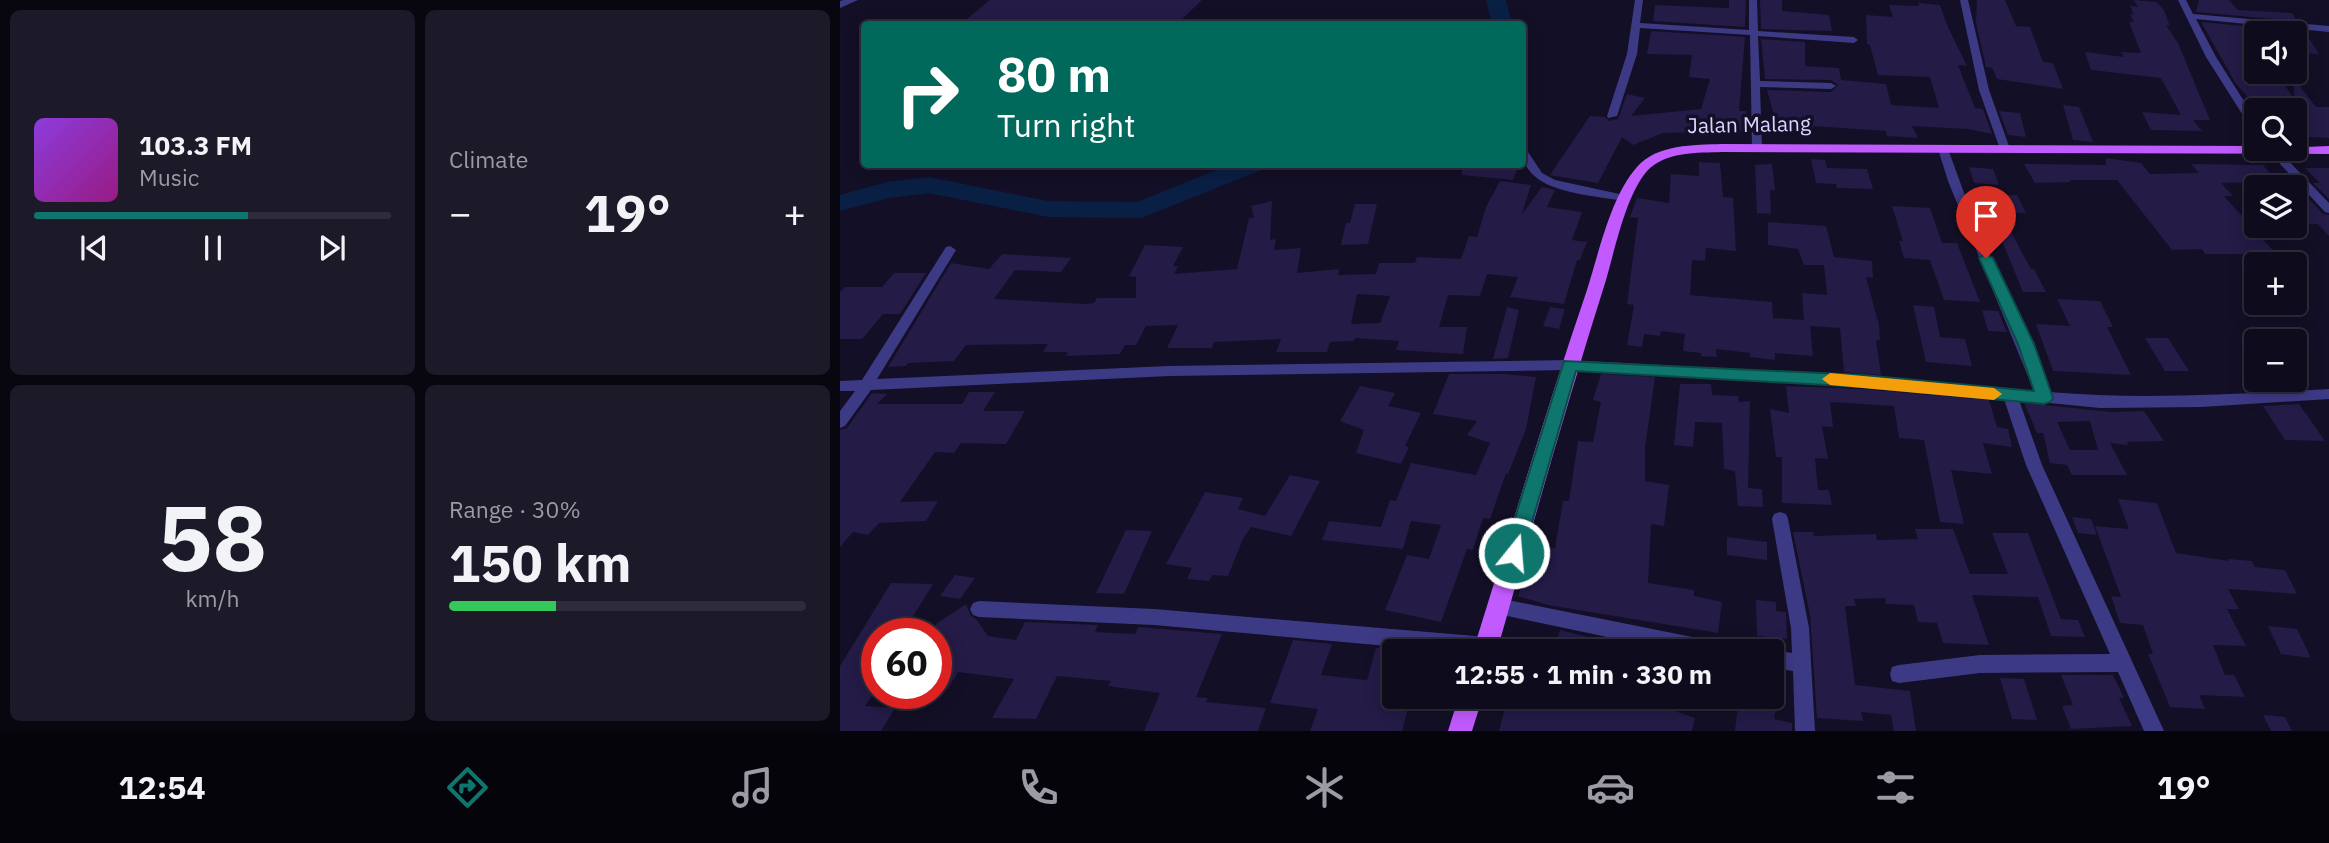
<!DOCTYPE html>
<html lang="en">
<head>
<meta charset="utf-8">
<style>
  :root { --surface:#0e0b1c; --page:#1c1929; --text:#f1f3f6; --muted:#9b9ba3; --line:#2e2b3b; --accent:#0f766e }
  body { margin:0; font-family:"IBM Plex Sans",sans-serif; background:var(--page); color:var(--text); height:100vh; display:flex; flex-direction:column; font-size:26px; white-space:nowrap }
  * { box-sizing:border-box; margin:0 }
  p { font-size:23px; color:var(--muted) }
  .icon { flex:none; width:38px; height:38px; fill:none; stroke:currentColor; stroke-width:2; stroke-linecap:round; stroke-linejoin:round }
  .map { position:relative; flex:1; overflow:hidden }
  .sheet { display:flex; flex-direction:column; gap:10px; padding:10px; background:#08060f; width:840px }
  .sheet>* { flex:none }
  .banner { position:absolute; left:21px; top:21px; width:665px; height:147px; border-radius:7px; box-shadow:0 4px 18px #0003,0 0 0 2px var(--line); background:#00695c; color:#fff; overflow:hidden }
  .buttons { position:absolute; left:1404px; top:21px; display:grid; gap:14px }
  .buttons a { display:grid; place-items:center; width:63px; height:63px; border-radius:7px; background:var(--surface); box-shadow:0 4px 18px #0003,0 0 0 2px var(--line); font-size:35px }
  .speed { position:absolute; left:21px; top:618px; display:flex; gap:14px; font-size:35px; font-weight:700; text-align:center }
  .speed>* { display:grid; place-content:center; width:91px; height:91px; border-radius:50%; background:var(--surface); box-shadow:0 4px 18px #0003,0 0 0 2px var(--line); line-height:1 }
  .speed .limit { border:10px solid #d22; background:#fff; color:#111 }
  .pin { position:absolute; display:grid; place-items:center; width:60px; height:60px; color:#fff; margin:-72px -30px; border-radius:50% 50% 50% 0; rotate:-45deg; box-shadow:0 0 7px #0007 }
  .pin .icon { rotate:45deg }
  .me { position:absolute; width:77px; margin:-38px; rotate:17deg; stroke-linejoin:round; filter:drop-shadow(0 0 5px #0008) }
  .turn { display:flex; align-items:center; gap:24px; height:147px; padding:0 21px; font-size:32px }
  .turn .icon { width:91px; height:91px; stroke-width:2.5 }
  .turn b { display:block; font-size:49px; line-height:60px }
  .big { font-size:52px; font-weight:700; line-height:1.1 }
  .sheet .widget { flex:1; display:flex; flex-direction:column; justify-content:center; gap:10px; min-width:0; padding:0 24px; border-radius:10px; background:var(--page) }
  .sheet .dial { align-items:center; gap:0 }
  .dial b { font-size:91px; line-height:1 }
  .song { display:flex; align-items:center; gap:21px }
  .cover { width:84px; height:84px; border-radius:10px; background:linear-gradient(135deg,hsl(270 70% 55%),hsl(310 70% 35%)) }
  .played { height:7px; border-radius:4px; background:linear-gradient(90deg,var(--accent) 60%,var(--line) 60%) }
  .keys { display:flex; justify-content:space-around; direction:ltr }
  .heat { display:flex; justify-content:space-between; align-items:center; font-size:38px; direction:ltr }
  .charge { height:10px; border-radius:5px; background:linear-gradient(90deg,#34c759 30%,var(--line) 0) }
  .sheet .tiles { flex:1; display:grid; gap:10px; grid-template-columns:repeat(2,1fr) }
  .trip { position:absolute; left:542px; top:639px; width:402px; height:70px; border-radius:7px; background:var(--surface); box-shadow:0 4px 18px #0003,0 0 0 2px var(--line); font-weight:700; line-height:70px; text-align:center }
  .menu { display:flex; height:112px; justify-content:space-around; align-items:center; background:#06040b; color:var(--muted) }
  .menu .icon { width:49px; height:49px }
  .menu .active { color:var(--accent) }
  .menu b { font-size:32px; color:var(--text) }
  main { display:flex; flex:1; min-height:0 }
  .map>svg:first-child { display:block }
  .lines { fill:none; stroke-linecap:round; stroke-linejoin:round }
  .river { fill:#0a1f44; fill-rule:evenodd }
  .building { fill:#241b47; fill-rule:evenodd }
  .minor { fill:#3d3a85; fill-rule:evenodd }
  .tertiary { fill:#3d3a85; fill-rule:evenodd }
  .primary { fill:#c25bff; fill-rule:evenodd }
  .route { fill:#0f766e; stroke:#0a4d48; stroke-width:2 }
  .slow { fill:#f59e0b }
  .labels { text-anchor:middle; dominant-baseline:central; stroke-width:7; stroke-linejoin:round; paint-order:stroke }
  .street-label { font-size:21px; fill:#d9d4ff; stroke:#130f26 }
</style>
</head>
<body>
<main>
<section class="sheet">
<div class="tiles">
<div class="widget">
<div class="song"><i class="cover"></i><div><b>103.3 FM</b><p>Music</p></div></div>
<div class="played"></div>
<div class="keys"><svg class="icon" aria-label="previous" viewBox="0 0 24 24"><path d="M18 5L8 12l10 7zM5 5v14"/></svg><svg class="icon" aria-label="pause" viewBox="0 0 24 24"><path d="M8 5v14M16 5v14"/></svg><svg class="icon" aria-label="next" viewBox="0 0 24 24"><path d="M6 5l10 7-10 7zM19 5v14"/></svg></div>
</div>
<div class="widget"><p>Climate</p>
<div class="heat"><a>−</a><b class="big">19°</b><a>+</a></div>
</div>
<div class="widget dial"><b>58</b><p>km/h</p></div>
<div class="widget"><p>Range · 30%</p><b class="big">150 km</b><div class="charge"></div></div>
</div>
</section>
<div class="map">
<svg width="1489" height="731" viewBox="0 0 1489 731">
  <rect width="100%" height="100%" fill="#130f26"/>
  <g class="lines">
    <g class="river">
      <polygon points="646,0 666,0 672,24 652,24"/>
      <polygon points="391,164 428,164 424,169 301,218 208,217 89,193 49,198 0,211 0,195 47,182 89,177 208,201 297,202"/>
    </g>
  </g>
  <g class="building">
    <polygon points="150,0 362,0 337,24 121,24"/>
    <polygon points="889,0 906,0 905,27 813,21 815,5 889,8"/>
    <polygon points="920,0 942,0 942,11 989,15 992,31 921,29"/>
    <polygon points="1137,0 1165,0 1176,26 1190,27 1203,62 1213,63 1223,89 1157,79 1152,68 1146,67 1136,23"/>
    <polygon points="1294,0 1316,2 1324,10 1330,26 1326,25 1338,43 1370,120 1353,120 1362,131 1311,130 1302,112 1341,115 1321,78 1251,70 1245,52 1284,57 1281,52 1301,53 1289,22 1294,22 1290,14 1294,15 1290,6 1298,7"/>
    <polygon points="1359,0 1389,0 1398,10 1452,13 1457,21 1356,12"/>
    <polygon points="1078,3 1100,5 1107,25 1127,66 1118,65 1135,108 1143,109 1152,134 1128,129 1072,126 1078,138 1047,136 1046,131 973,126 974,128 937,127 927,90 991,92 998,85 991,80 925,79 921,39 965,42 965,66 999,68 1001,80 1046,84 1051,105 1099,108 1090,77 1038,75 1030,45 1027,44 1026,15 1053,17 1049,5 1079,6"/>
    <polygon points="1361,22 1465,32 1479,54 1454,52 1454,33 1415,33 1416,72 1436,72 1454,99 1454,79 1476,107 1489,107 1489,138 1454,136 1454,110 1420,110 1396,84"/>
    <polygon points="811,31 905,37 899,111 906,111 909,131 823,133 793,145 782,137 758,183 710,175 750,116 765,117 769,121 778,119 787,94 805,98 791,116 861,109 870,79 849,77 852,55 807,54"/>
    <polygon points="1223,105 1239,107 1253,142 1233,140"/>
    <polygon points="1159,111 1180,113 1186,137 1168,135"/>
    <polygon points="1266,158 1301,163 1310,174 1359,173 1351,164 1423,165 1442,187 1423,187 1418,182 1381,183 1393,196 1384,196 1436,254 1365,254 1362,249 1332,250 1277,180 1230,180 1231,182 1195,183 1184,164 1266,165"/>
    <polygon points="971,159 985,160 987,168 1027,169 1033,189 997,188 996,184 976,183"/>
    <polygon points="859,162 880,163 883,197 893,198 896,251 866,248 865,261 852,260 850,295 932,302 933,318 964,320 962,293 987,295 984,265 964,265 958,249 928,245 928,222 986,226 994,257 1032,261 1033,278 1026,277 1039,325 1040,340 1036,340 1041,375 1004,372 1000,328 970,326 973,356 935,353 935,360 910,357 910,353 876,349 877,357 861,356 861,353 843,351 845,334 821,331 820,336 804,334 802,347 787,345 794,305 787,304 798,218 790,217 797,198 829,203 831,174 859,176"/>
    <polygon points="622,164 679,164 673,180 622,175"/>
    <polygon points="932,164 935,190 930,190 931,214 917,213 915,165"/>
    <polygon points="1129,167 1153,169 1159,185 1134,183"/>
    <polygon points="1465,168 1489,168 1489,199 1473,183 1480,183"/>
    <path d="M 660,181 L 691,185 L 682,214 L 702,187 L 715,190 L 707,207 L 742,212 L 732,240 L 747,242 L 740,260 L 737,260 L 724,304 L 670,297 L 678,277 L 647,274 L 640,296 L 608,295 L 599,327 L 627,327 L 623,354 L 556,350 L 559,341 L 515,338 L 514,341 L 490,342 L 487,352 L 436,352 L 441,339 L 374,342 L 372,348 L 327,348 L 338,325 L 306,326 L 296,345 L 285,345 L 280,354 L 226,356 L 228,352 L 203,352 L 208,344 L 126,345 L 114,361 L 68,363 L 66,366 L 48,367 L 111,263 L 149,269 L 162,254 L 231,258 L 221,272 L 175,270 L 154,299 L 245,304 L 254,303 L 257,298 L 296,298 L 296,277 L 289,276 L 305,245 L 343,247 L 333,266 L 338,266 L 334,274 L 397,269 L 409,218 L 414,218 L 411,206 L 432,201 L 430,240 L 436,239 L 434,250 L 461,248 L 457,273 L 499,269 L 498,275 L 536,274 L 539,263 L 575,263 L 577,257 L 621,259 L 629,236 L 637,237 L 646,207 ZM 517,294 L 550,296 L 540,323 L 511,324 Z"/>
    <polygon points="1454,183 1483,214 1489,215 1489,236 1478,224 1454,224"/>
    <polygon points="1155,195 1177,195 1186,213 1164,212"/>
    <polygon points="515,204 537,204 528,244 501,245 506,223 510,223"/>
    <polygon points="1052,206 1090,208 1102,243 1117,243 1140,302 1104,300 1090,260 1064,258 1059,241 1063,241"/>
    <polygon points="1164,219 1191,269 1194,269 1206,292 1183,292 1155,224"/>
    <polygon points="54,273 86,273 60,314 43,314 22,339 0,339 0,292 5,287 42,287"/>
    <polygon points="1217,299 1260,301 1273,327 1267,327 1291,375 1213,371 1196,324 1230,326"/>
    <polygon points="1073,305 1094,307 1100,337 1125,339 1132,366 1086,362"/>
    <polygon points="667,307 679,310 668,358 653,359"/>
    <polygon points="710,307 725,309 719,329 703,326"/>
    <polygon points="1142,310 1158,311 1167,332 1148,331"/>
    <polygon points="1305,338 1328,338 1349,371 1325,371"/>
    <polygon points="609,374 664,374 696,377 686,429 668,474 666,473 650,519 643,518 633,550 627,549 601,622 545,610 567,555 589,559 601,525 571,521 563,549 482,540 489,521 541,527 550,500 556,501 571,463 636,475 650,443 627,435 637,421 593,414"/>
    <polygon points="761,374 815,377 805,448 805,481 829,485 824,526 811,524 808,583 854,590 854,596 882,602 878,633 708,605 678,596 685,574 688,575 695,545 715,548 723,501 729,501 738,441 753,442 761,402 753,400"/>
    <polygon points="840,384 871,384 872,395 898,396 899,402 910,401 908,488 922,489 923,507 898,506 895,471 884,469 882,423 855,422 853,447 834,445"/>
    <polygon points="520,386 555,393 548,406 581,413 565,446 569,447 561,464 516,453 524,430 500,421"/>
    <polygon points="946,386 1022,389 1149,400 1157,427 1168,429 1172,447 1143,443 1152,474 1111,470 1124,524 1100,522 1084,440 1059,438 1054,406 990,402 993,427 982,426 988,459 975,458 978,490 989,490 992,505 942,503 942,457 936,457 930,409 949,413"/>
    <polygon points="129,392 155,392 143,411 185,411 166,444 121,443 114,453 95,452 60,502 98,501 86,521 39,523 28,535 13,532 0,547 0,430 7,428 32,393 47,394 37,404 122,404"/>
    <path d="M 1184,403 L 1271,412 L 1304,411 L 1324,441 L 1287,442 L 1288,445 L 1270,443 L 1287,475 L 1232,475 L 1227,465 L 1210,463 L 1203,433 L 1197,433 ZM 1250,421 L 1258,450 L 1230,450 L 1217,422 Z"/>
    <polygon points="1459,404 1485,441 1445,440 1423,406"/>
    <polygon points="450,475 480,481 451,536 411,527 403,539 388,576 372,575 369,581 347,579 352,568 326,564 365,492 403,498 398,509 425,516"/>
    <polygon points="1278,499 1317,503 1336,553 1389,561 1388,559 1412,561 1415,567 1445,570 1457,594 1388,589 1399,609 1387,609 1406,646 1373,645 1385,675 1394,675 1405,697 1359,695 1365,709 1330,707 1308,654 1313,654 1303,625 1280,623 1271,596 1281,597 1255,526 1289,529"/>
    <polygon points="1232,517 1251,519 1257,535 1238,533"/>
    <polygon points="1075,529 1113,529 1130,574 1168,574 1152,533 1188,533 1221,619 1238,620 1245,637 1211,636 1198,597 1132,595 1149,645 1103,643 1097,623 1078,622 1074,605 1046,604 1045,598 1014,599 1016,606 1005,606 1015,685 1070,691 1076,731 1054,731 1051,715 1021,712 1023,721 977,718 970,615 953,532 973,532 974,536 1036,534 1037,540 1078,539"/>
    <polygon points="286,530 312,531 284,594 256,593"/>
    <polygon points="887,537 927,542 927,560 887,555"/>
    <polygon points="115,575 135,578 120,599 100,596"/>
    <polygon points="51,583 93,584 62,634 37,634 37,688 25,706 55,708 41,731 0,731 0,666"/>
    <polygon points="916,600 936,602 936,611 946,612 947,639 917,636"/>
    <polygon points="126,604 131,616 136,619 148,636 176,640 185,622 258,625 255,632 295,634 298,627 382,634 356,697 368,698 366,702 426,708 418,731 304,731 320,693 268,686 271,681 217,676 196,719 152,718 174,679 118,672 108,689 96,689 96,624"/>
    <polygon points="1428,626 1457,629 1471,658 1441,654"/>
    <polygon points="720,630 786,647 786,651 714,651"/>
    <polygon points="453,640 492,644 481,675 527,680 536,648 555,649 555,696 571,696 562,731 470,731 478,709 430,703"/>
    <polygon points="1221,675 1273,675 1284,698 1279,698 1292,726 1231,729 1222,706 1233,705"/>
    <polygon points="1160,678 1184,679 1197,720 1172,719"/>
    <polygon points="668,696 791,696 855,718 852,731 659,731"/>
    <polygon points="899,696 938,696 934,719 952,723 952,731 895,731"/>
    <polygon points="1423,715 1445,717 1452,731 1431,731"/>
  </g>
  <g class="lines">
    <g class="minor">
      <polygon points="795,0 803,0 800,23 909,30 909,0 917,0 918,31 1014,37 1018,40 1014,43 918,36 920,81 991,83 996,86 991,89 920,87 922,149 917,152 912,149 910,35 800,28 797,54 777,116 768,118 767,116 787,54"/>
      <polygon points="1120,0 1128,0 1149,90 1170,149 1169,151 1165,152 1160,149 1139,90"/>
      <polygon points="1338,0 1346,0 1353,14 1489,26 1489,32 1356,19 1376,57 1416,120 1416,131 1411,128 1366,57"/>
      <path d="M 1103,146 L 1108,149 L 1131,212 L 1209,392 C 1302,400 1396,394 1489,389 L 1489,399 L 1361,407 L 1260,408 L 1179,400 L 1202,465 L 1324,731 L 1304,731 L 1278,672 L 1140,673 L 1059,683 L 1052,681 L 1050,674 L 1052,667 L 1059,665 L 1140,655 L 1270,654 L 1186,465 L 1164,399 L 1022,386 L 730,370 L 329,376 L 31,390 L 5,426 L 0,428 L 0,411 L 15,391 L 0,391 L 0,381 L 22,380 L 106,247 L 110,246 L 116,250 L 37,379 L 329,366 L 730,360 L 1022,376 L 1194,391 L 1108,181 L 1098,149 Z"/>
      <path d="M 682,148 L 686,149 L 702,173 L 715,180 L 784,195 L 790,198 L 784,201 C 750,194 682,194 682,148 Z"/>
      <polygon points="1426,149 1437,149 1489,203 1489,213 1485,212"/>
      <polygon points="940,512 946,514 948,519 969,628 975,731 955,731 953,671 933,668 933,651 930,651 933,650 952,653 951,628 932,519 934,514"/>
      <polygon points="658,598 877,642 884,645 886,651 834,651 658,614 652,612 649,606 652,600"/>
      <polygon points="139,601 314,609 647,637 654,640 656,646 654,651 604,651 314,625 139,617 133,615 130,609 133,603"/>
    </g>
    <polygon class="tertiary" points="4,0 18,0 0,8 0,1"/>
    <g class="primary">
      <path d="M 882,144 L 1416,146 L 1416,149 L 1489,146 L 1489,154 L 882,152 C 857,153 826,151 807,171 C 786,195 775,249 766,280 C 727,403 692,527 657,651 L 633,651 C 671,530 706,409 747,290 C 759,252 771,196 797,167 C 817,144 854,145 882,144 Z"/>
      <polygon points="619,696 643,696 632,731 608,731"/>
    </g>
  </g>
  <polygon class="route" points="1146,254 1153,258 1194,344 1213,398 1210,402 1204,404 1022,387 736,371 683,553 681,559 674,561 667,559 664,553 724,361 1022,375 1194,391 1178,344 1139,258"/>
  <polygon class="slow" points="990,373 1154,388 1162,394 1154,400 990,385 982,379"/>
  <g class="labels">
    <g class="street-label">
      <text transform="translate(909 124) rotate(-1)">Jalan Malang</text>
    </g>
  </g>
</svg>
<div class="buttons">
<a><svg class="icon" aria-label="sound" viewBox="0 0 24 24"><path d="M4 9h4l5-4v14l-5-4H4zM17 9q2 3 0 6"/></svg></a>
<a><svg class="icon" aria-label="search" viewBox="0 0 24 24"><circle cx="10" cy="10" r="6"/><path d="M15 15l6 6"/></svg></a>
<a><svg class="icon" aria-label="layers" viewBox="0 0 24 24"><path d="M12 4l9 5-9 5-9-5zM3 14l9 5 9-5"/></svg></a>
<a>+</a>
<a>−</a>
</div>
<div class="speed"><div class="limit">60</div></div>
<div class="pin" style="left:1146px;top:258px;background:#d93025"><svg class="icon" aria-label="arrive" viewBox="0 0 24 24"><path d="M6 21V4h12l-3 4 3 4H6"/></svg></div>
<svg class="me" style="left:674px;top:553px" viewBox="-20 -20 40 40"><circle r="17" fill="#0f766e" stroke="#fff" stroke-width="3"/><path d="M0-11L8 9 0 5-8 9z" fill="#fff"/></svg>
<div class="trip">12:55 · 1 min · 330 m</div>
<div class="banner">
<div class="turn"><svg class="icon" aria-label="right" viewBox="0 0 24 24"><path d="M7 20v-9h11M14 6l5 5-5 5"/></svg><div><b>80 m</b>Turn right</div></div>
</div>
</div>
</main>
<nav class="menu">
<b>12:54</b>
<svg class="icon active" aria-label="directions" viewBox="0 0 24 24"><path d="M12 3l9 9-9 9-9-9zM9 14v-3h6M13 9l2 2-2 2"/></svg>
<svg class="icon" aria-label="music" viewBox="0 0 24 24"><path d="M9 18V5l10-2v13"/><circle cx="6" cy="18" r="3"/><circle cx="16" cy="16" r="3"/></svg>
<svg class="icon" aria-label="phone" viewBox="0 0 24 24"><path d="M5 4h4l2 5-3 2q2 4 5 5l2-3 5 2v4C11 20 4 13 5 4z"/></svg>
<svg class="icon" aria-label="climate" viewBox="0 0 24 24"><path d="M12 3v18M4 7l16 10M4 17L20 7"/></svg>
<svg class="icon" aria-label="car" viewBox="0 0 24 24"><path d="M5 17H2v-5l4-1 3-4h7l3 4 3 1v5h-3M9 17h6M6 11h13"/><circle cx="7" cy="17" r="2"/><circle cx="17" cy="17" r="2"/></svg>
<svg class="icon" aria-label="filters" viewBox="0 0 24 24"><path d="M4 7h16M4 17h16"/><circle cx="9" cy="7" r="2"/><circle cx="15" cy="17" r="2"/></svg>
<b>19°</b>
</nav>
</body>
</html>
